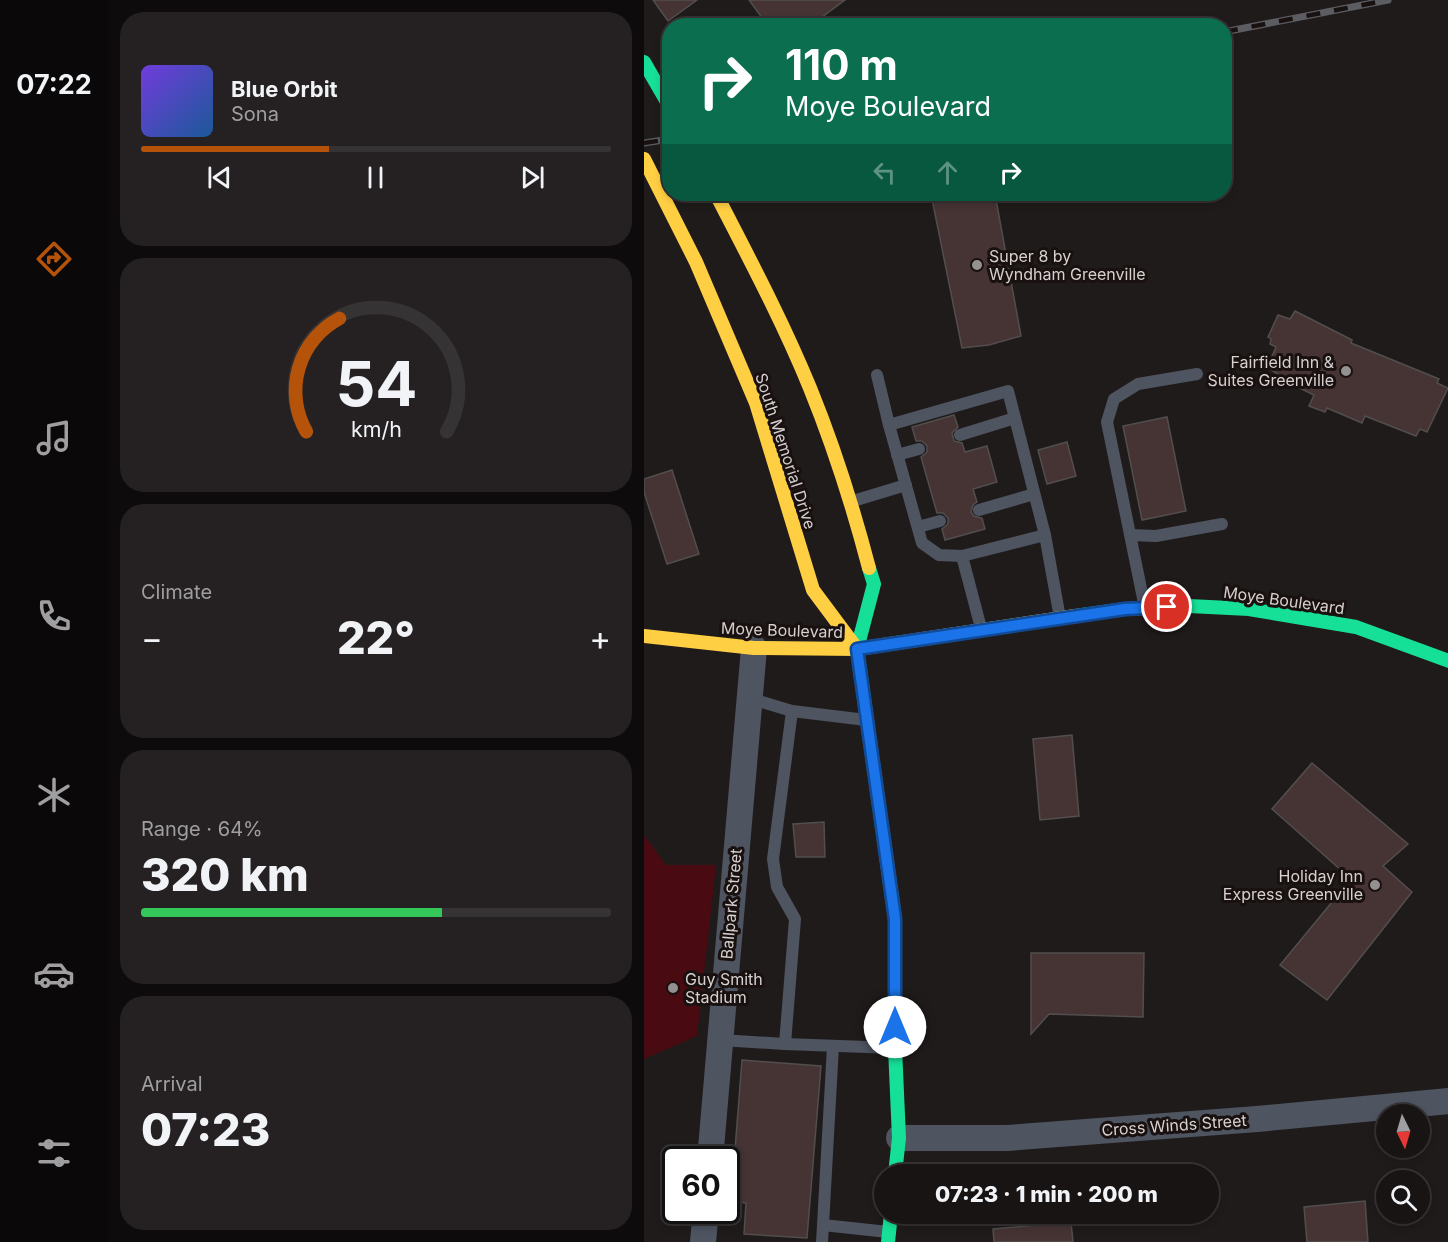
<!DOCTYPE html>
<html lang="en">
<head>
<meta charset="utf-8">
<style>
  :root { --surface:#181414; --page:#252122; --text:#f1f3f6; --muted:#9f9ea0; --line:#363334; --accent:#b45309 }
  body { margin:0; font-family:Inter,sans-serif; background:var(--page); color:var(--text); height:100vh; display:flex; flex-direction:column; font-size:22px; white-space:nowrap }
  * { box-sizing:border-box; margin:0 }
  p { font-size:20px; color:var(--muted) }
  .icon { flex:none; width:33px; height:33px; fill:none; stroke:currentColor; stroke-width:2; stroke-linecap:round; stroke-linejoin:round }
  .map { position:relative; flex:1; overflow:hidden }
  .panel { display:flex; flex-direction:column; gap:12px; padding:12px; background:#0d0b0b; width:536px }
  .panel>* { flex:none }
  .banner { position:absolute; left:18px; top:18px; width:570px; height:183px; border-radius:24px; box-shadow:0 3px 9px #0003,0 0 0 2px var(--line); background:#0b6e4f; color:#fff; overflow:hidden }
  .needle { width:39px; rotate:175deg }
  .fabs { position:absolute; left:732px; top:1104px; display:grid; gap:12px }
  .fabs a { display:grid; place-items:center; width:54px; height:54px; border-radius:50%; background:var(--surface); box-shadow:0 3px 9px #0003,0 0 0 2px var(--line); font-size:30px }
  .speed { position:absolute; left:18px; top:1146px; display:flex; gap:12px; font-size:30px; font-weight:700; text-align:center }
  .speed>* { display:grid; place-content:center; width:78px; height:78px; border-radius:50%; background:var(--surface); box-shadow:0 3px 9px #0003,0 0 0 2px var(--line); line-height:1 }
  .speed .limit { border:3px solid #111; border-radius:9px; background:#fff; color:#111 }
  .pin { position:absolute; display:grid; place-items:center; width:51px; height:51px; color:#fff; margin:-26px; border:3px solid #fff; border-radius:50%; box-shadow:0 2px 6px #0007 }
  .me { position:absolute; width:66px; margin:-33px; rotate:0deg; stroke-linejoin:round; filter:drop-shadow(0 0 4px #0008) }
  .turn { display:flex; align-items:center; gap:21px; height:126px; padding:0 24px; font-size:27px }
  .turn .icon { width:78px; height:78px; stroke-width:2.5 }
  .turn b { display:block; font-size:42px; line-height:51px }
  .lanes { display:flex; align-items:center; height:57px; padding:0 24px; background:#0003; justify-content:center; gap:30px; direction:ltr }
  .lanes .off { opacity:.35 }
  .big { font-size:45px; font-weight:800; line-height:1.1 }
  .panel .widget { flex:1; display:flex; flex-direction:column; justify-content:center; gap:9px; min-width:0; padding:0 21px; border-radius:24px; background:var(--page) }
  .panel .dial { align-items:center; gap:0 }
  .dial svg { height:156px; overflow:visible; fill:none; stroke:var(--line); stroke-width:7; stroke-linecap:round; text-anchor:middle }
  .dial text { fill:var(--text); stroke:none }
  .song { display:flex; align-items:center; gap:18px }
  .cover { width:72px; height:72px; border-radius:9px; background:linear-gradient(135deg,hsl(260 70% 55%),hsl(210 70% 35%)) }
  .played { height:6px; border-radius:3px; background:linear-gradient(90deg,var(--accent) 40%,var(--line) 40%) }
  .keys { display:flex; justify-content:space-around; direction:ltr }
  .heat { display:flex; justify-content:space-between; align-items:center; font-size:33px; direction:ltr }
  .charge { height:9px; border-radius:4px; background:linear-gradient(90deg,#34c759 64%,var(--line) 0) }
  .trip { position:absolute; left:230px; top:1164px; width:345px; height:60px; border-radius:30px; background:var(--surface); box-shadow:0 3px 9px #0003,0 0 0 2px var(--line); font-weight:800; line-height:60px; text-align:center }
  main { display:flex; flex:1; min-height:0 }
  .tabs { display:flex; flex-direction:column; width:108px; justify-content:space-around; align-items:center; background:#0a0808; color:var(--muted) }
  .tabs .icon { width:42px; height:42px }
  .tabs .active { color:var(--accent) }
  .tabs b { font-size:27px; color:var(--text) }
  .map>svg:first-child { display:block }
  .green { fill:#490b11 }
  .building { fill:#463434; stroke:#524e4e; stroke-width:1.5 }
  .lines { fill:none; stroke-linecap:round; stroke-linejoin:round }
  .lane { stroke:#4e5460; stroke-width:12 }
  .street { stroke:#4e5460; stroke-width:26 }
  .fast { stroke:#16e098; stroke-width:14 }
  .slow { stroke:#ffcf43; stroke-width:14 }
  .rail-casing { stroke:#5c5d62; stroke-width:7 }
  .rail { stroke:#191110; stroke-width:4.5; stroke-dasharray:14; stroke-linecap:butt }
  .route-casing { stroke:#114b97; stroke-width:15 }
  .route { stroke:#1a73e8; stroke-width:10 }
  .poi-dot { fill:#969191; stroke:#191110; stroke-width:2 }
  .labels { text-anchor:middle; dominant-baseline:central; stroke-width:6; stroke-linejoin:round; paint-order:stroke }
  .poi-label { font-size:16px; fill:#d6d0d0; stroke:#191110; text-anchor:start }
  .street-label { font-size:16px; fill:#d6d0d0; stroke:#191110 }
</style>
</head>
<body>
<main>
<nav class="tabs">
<b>07:22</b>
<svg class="icon active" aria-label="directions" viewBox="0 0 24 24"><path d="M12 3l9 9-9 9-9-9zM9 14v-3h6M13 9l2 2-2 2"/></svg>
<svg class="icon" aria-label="music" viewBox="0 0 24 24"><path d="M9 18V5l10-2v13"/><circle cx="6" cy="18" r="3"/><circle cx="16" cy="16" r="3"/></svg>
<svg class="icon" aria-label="phone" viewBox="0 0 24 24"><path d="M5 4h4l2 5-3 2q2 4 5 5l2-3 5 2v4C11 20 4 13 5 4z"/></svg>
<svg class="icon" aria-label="climate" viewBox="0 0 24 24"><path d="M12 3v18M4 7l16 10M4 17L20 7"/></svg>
<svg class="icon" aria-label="car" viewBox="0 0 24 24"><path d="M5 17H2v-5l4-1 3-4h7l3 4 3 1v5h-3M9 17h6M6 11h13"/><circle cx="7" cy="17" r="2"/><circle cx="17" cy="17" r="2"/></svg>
<svg class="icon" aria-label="filters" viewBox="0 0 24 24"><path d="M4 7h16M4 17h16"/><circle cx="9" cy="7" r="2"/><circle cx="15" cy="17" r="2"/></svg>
</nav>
<section class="panel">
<div class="widget">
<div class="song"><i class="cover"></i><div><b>Blue Orbit</b><p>Sona</p></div></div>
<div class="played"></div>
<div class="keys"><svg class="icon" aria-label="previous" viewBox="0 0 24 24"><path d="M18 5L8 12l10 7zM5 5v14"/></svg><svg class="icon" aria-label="pause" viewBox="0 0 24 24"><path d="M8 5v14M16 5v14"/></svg><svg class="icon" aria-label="next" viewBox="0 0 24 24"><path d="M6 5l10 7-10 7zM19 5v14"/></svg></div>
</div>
<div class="widget dial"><svg viewBox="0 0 100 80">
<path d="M14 69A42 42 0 1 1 86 69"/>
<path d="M14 69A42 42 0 0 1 31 11" stroke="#b45309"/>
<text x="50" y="56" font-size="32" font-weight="700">54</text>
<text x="50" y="72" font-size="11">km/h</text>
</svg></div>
<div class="widget"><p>Climate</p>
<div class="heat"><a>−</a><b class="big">22°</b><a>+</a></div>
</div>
<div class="widget"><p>Range · 64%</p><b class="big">320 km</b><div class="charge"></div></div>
<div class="widget"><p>Arrival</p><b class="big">07:23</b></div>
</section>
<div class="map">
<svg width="805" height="1242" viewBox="0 0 805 1242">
  <rect width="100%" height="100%" fill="#201b1b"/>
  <polygon class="green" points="0,835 22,865 72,865 53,1036 0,1059"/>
  <g class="building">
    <polygon points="9,0 53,0 24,21"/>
    <polygon points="105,0 201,0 166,26 124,26"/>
    <polygon points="287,194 351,194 377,336 345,345 318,348"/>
    <polygon points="651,311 708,340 707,343 795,379 793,383 804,388 783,432 776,429 772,436 721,416 718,423 683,408 681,412 665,406 670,395 633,377 634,374 623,368 632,347 626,344 627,339 624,337 634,315 646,319"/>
    <polygon points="310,415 314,427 308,433 310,441 318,443 321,452 343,446 353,482 329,489 333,502 329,505 327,512 330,516 338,518 341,529 301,540 298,529 304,524 304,518 299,513 293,513 277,457 283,452 283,446 278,441 272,441 268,427"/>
    <polygon points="523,417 542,511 498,520 479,426"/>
    <polygon points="423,442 432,476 403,484 394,450"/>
    <polygon points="28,470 55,554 23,564 0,492 0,479"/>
    <polygon points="428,735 435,816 396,820 389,739"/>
    <polygon points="668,763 764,844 739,866 768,892 683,1000 636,965 707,879 628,809"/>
    <polygon points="180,822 181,857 152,857 149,824"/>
    <polygon points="387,953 500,953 499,1017 405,1014 387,1034"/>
    <polygon points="98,1060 177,1066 163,1238 100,1234 102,1203 87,1201"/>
    <polygon points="721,1201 724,1242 663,1242 660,1207"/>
    <polygon points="427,1222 429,1242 350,1242 349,1229"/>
  </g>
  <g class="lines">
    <g class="lane">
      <polyline points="233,375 245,425 364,391 401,535"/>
      <polyline points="245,425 278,543 295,555 318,556"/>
      <polyline points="316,435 371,418"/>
      <polyline points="253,455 275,449"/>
      <polyline points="209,501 262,485"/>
      <polyline points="335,510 390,494"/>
      <polyline points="274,527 296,521"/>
      <polyline points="487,535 512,536 578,524"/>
      <polyline points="501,608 463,422 470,399 494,384 553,374"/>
      <polyline points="337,628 318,556 401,535 416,618"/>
      <polyline points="105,698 148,711"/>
      <polyline points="222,720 148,711 129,859 133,887 151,919 141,1044 250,1048"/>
      <polyline points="76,1040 141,1044"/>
      <polyline points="179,1225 189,1046"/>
      <polyline points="178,1242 179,1225 244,1232"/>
    </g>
    <g class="street">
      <polyline points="255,1138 363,1138 613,1119 805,1101"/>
      <polyline points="66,1160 110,648"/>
      <polyline points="59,1242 62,1210"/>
    </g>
    <g class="fast">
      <polyline points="0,62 26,107"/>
      <polyline points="225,568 230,584 213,649 251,919 251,1048 255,1138 251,1174"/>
      <polyline points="431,616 481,609 545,606 605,609 712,627 805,661"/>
      <polyline points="244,1242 247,1214"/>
    </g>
    <g class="slow">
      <polyline points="0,159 52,262 112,403 169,590 213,649"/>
      <path d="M 72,194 C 105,258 139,322 166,388 C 190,447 209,507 225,568"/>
      <polyline points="0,636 110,648 213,649 431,616"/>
    </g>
    <g class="rail-casing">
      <g id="rail">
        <polyline points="580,32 744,0"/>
        <polyline points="0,143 26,139"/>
      </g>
    </g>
    <use href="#rail" class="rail"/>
  </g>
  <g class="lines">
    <g class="route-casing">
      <polyline id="route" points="251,1027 251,919 213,649 481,609 523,607"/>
    </g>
    <use href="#route" class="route"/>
  </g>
  <g class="poi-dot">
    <circle cx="333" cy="265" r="6"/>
    <circle cx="702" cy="371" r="6"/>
    <circle cx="731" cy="885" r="6"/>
    <circle cx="29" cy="988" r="6"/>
  </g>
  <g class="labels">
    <g class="poi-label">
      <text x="345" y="256">Super 8 by<tspan x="345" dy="18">Wyndham Greenville</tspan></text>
      <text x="690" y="362" text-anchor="end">Fairfield Inn &amp;<tspan x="690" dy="18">Suites Greenville</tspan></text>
      <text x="719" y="876" text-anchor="end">Holiday Inn<tspan x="719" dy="18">Express Greenville</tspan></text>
      <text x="41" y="979">Guy Smith<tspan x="41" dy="18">Stadium</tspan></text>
    </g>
    <g class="street-label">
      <text transform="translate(142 451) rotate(72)">South Memorial Drive</text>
      <text transform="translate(640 600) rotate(8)">Moye Boulevard</text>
      <text transform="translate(138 630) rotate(2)">Moye Boulevard</text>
      <text transform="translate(87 904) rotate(-85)">Ballpark Street</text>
      <text transform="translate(530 1125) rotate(-4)">Cross Winds Street</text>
    </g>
  </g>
</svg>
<div class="fabs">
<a><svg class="needle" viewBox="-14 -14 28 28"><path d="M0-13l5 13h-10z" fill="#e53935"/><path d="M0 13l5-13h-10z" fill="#9f9ea0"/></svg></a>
<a><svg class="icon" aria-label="search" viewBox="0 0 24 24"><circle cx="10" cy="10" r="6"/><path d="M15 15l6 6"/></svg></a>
</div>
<div class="speed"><div class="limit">60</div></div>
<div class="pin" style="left:523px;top:607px;background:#d93025"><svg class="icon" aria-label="arrive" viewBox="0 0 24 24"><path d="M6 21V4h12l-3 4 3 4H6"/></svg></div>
<svg class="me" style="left:251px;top:1027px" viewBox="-20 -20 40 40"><circle r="19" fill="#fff"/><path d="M0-13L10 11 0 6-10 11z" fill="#1a73e8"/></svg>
<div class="trip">07:23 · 1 min · 200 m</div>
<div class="banner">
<div class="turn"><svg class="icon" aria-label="right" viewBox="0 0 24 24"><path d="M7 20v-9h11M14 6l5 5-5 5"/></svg><div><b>110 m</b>Moye Boulevard</div></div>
<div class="lanes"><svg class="icon off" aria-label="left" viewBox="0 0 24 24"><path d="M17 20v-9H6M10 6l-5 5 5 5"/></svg><svg class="icon off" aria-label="ahead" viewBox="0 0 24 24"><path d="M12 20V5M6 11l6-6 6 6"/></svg><svg class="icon" aria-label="right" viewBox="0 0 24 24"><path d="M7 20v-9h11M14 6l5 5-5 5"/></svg></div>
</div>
</div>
</main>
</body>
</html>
